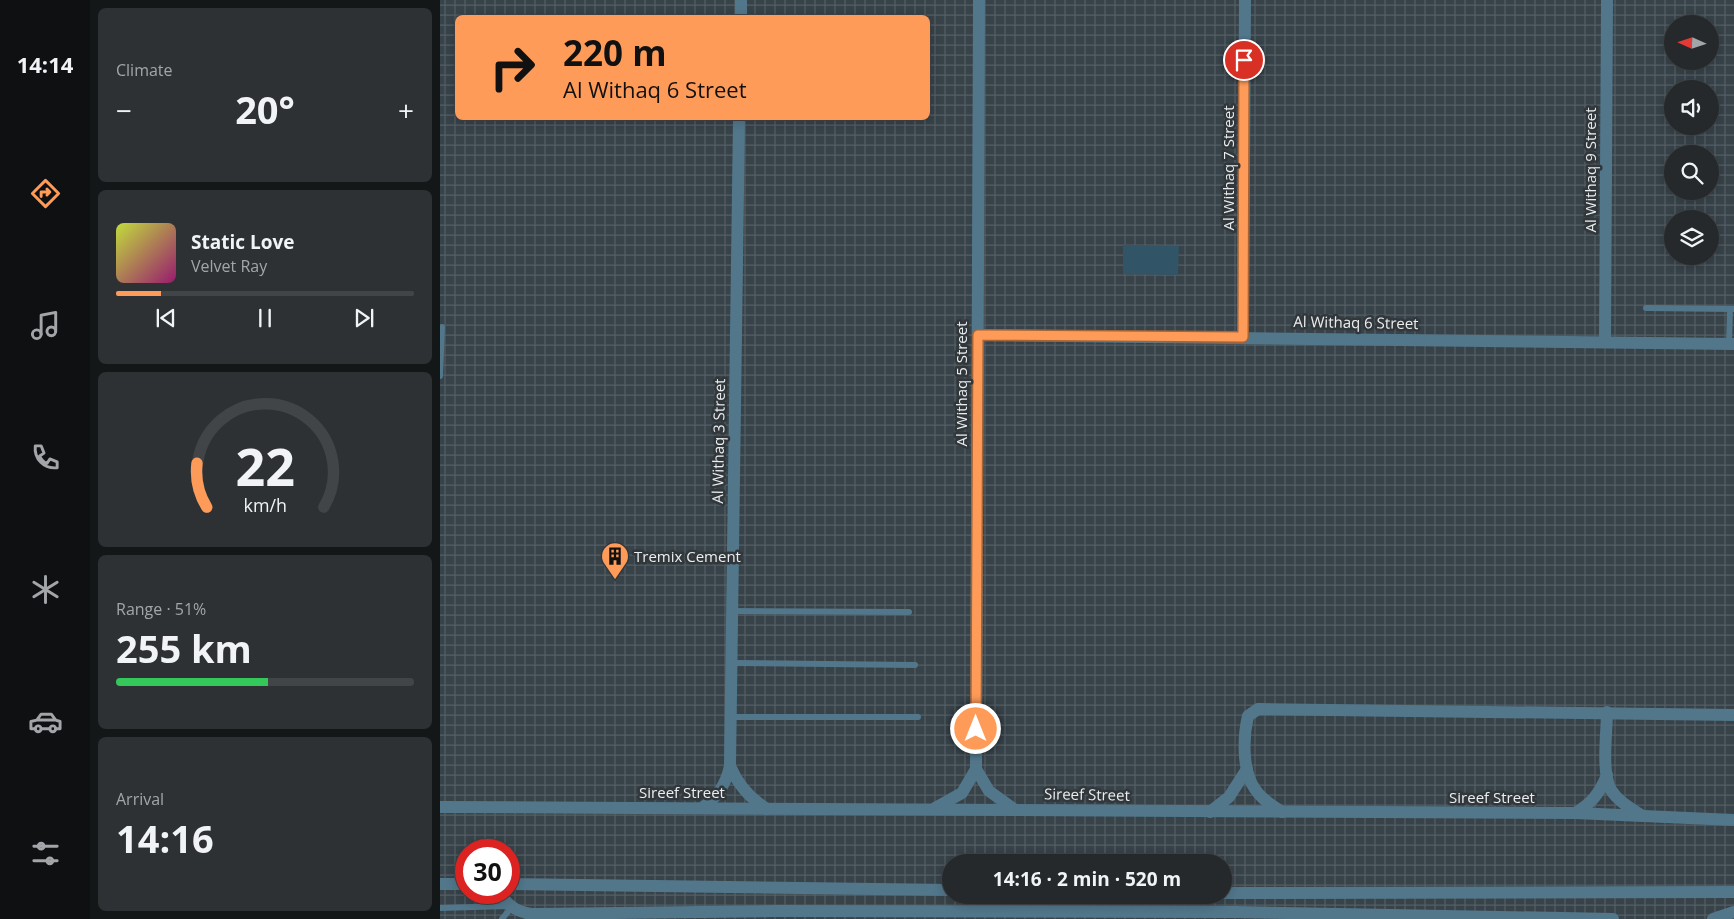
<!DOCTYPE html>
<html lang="en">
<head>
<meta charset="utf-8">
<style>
  :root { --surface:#25292c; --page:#2d3134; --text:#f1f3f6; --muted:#a3a6a9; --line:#424548; --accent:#fe9b58 }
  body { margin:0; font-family:"Open Sans",sans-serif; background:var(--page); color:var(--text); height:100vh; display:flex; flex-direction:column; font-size:19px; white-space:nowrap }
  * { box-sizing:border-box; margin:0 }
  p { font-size:16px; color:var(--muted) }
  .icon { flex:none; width:28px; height:28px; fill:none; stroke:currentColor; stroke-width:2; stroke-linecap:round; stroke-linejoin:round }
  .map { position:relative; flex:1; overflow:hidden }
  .details { display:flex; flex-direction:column; gap:8px; padding:8px; background:#141718; width:350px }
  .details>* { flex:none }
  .hud { position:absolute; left:15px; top:15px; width:475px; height:105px; border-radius:8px; box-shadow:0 2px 12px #0003,0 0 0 1px var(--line); background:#fe9b58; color:#111; overflow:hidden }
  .needle { width:32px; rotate:273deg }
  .buttons { position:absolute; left:1224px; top:15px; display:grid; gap:10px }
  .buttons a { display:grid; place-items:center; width:55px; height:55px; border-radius:50%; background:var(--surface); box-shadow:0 2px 12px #0003,0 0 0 1px var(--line); font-size:25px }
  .speed { position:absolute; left:15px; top:839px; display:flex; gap:10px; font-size:25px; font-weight:700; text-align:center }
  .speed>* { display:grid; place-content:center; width:65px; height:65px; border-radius:50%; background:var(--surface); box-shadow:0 2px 12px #0003,0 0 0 1px var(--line); line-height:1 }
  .speed .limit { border:8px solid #d22; background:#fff; color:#111 }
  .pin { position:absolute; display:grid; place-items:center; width:42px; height:42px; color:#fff; margin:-21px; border:2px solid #fff; border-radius:50%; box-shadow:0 1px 5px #0007 }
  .me { position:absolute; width:55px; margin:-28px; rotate:0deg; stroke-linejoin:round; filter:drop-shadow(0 0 4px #0008) }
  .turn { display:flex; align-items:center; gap:18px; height:105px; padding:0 25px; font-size:22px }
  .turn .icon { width:65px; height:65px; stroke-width:2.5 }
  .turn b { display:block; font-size:35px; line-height:42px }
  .big { font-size:38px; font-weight:700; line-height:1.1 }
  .details .tile { flex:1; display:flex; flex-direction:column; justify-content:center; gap:8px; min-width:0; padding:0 18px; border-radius:8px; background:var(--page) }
  .details .dial { align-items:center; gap:0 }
  .dial svg { height:130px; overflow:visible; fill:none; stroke:var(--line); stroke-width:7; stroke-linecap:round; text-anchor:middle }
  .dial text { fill:var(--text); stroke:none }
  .song { display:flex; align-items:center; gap:15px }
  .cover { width:60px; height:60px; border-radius:8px; background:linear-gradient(135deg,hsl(70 70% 55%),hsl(320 70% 35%)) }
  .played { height:5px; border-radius:2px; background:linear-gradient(90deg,var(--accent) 15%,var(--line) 15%) }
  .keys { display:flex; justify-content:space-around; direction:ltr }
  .heat { display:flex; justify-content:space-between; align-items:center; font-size:28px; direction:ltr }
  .charge { height:8px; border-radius:4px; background:linear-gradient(90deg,#34c759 51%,var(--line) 0) }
  .trip { position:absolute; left:502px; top:854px; width:290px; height:50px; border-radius:25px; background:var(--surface); box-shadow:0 2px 12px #0003,0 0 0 1px var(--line); font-weight:700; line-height:50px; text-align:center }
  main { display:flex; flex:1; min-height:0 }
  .tab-bar { display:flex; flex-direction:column; width:90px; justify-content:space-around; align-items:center; background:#0f1012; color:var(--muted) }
  .tab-bar .icon { width:35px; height:35px }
  .tab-bar .active { color:var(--accent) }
  .tab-bar b { font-size:22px; color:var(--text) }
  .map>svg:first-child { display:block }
  .industrial { fill:url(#industrial-grid); fill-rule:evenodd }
  .green { fill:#325467 }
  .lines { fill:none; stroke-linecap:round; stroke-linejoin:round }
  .service { stroke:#52778b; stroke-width:6 }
  .minor { stroke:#52778b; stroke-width:12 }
  .tertiary { stroke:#52778b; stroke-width:12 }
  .route-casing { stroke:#a56539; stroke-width:12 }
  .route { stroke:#fe9b58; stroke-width:9 }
  .labels { text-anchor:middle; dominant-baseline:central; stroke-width:5; stroke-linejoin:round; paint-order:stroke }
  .street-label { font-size:15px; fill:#eaeef0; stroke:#31373a }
  .poi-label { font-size:15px; fill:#eaeef0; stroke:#31373a; text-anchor:start }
</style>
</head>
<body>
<main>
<nav class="tab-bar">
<b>14:14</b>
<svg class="icon active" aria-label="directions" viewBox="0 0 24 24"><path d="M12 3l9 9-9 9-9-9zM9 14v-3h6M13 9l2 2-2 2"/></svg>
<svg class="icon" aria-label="music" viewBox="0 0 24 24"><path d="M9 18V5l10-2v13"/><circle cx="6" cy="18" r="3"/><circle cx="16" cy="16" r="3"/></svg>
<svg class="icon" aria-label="phone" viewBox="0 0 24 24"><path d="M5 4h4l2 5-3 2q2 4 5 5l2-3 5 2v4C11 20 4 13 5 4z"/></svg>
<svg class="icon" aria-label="climate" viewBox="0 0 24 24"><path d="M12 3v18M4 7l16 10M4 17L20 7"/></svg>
<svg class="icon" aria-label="car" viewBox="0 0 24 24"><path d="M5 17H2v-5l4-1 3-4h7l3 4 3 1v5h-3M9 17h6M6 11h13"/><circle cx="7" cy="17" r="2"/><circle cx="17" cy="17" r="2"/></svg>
<svg class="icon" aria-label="filters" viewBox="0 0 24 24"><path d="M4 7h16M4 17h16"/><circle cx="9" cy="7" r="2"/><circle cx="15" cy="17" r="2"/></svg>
</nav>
<section class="details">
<div class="tile"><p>Climate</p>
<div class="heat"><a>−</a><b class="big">20°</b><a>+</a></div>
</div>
<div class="tile">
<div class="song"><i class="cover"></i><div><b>Static Love</b><p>Velvet Ray</p></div></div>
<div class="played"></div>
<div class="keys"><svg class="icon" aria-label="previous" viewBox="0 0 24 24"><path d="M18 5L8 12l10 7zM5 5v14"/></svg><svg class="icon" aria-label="pause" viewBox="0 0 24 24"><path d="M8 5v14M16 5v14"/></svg><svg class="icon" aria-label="next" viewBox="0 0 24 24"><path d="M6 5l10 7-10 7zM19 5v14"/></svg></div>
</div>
<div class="tile dial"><svg viewBox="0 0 100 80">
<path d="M14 69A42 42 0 1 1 86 69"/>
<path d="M14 69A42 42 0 0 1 8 42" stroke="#fe9b58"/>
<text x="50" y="56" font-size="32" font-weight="700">22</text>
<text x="50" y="72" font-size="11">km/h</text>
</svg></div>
<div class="tile"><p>Range · 51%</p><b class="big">255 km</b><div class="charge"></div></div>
<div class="tile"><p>Arrival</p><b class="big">14:16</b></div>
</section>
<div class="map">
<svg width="1294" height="919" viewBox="0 0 1294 919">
  <defs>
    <pattern id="industrial-grid" width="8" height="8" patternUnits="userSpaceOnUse" patternTransform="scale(1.25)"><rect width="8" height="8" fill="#374249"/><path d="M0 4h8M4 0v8" fill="none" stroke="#545e64"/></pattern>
  </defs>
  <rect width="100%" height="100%" fill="#31373a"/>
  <path class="industrial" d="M 0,0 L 1294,0 L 1294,919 L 0,919 ZM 18,18 L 488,18 L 488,118 L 18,118 ZM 1232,24 L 1270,24 L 1270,61 L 1232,61 ZM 1232,89 L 1270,89 L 1270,126 L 1232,126 ZM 1232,154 L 1270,154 L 1270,191 L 1232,191 ZM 1232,219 L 1270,219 L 1270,256 L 1232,256 ZM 26,850 L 69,850 L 69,892 L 26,892 ZM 511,862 L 784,862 L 784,895 L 511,895 Z"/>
  <polygon class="green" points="683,245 739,246 738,275 683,274"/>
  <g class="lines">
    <g class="service">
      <polyline points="1206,308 1294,309"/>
      <polyline points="1289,344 1290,309"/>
      <polyline points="0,376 2,327"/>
      <polyline points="292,611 469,612"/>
      <polyline points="291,663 475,665"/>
      <polyline points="291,717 478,717"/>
      <polyline points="0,908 69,906"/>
      <polyline points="62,919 72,907"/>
    </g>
    <g class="minor">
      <polyline points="301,18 301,0"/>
      <polyline points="538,335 1294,344"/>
      <polyline points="803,337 805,0"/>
      <polyline points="1165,341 1167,0"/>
      <path d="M 1167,712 C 1167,732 1161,772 1171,790 C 1178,801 1190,808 1201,815"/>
      <path d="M 290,766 C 298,785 309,798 327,809"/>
      <polyline points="536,769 549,791 574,809"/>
      <path d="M 262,808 C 278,797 286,784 290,766 L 299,118"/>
      <polyline points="495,808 522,793 536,769 539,0"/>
      <polyline points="770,812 789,797 807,769"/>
      <path d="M 842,812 C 832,805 821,799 815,789 C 802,771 803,737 808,716 L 818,709 L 1294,715"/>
      <path d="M 1135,813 C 1151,804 1160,793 1167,775"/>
      <path d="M 60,892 C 67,906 77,912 92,914 L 336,911 L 795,912 L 1173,919"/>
      <polyline points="1273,919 1294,912"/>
    </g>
    <g class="tertiary">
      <polyline points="0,807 1135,813 1294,820"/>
      <polyline points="0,884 26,884"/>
      <polyline points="69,884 511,890"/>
      <polyline points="784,893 1294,892"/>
    </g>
  </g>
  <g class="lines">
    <g class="route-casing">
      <polyline id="route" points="536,729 538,335 803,337 804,60"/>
    </g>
    <use href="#route" class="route"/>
  </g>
  <defs>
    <g id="building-pin" transform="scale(1.4375)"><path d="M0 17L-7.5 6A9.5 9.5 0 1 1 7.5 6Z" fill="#fe9b58" stroke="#31373a"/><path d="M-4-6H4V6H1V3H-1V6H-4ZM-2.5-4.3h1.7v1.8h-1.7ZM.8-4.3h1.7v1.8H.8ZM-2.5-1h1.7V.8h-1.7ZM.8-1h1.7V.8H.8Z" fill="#111"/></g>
  </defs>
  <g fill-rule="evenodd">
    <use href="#building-pin" x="175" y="556"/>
  </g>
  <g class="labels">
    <g class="street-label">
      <text transform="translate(788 168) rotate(-90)">Al Withaq 7 Street</text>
      <text transform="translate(1150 170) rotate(-90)">Al Withaq 9 Street</text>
      <text transform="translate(916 322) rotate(1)">Al Withaq 6 Street</text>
      <text transform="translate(521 384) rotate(-90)">Al Withaq 5 Street</text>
      <text transform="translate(278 441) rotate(-89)">Al Withaq 3 Street</text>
      <text x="242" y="792">Sireef Street</text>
      <text transform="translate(647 794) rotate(1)">Sireef Street</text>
      <text x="1052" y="797">Sireef Street</text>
    </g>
    <g class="poi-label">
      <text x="194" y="556">Tremix Cement</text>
    </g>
  </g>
</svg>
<div class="buttons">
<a><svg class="needle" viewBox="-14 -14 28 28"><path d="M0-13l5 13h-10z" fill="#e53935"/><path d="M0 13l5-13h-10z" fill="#a3a6a9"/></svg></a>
<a><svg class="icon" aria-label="sound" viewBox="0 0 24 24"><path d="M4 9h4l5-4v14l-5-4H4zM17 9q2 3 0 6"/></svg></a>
<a><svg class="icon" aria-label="search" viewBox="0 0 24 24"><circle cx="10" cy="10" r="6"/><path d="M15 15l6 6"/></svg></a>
<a><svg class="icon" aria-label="layers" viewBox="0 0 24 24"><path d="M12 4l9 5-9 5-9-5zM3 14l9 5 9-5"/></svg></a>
</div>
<div class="speed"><div class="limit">30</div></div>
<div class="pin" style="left:804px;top:60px;background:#d93025"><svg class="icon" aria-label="arrive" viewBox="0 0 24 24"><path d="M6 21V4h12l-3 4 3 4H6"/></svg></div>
<svg class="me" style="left:536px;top:729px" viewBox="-20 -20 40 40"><circle r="17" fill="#fe9b58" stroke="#fff" stroke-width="3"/><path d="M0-11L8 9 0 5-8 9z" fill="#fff"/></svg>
<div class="trip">14:16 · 2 min · 520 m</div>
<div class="hud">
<div class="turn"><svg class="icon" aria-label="right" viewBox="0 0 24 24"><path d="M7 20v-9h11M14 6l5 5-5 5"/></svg><div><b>220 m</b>Al Withaq 6 Street</div></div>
</div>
</div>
</main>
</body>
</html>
